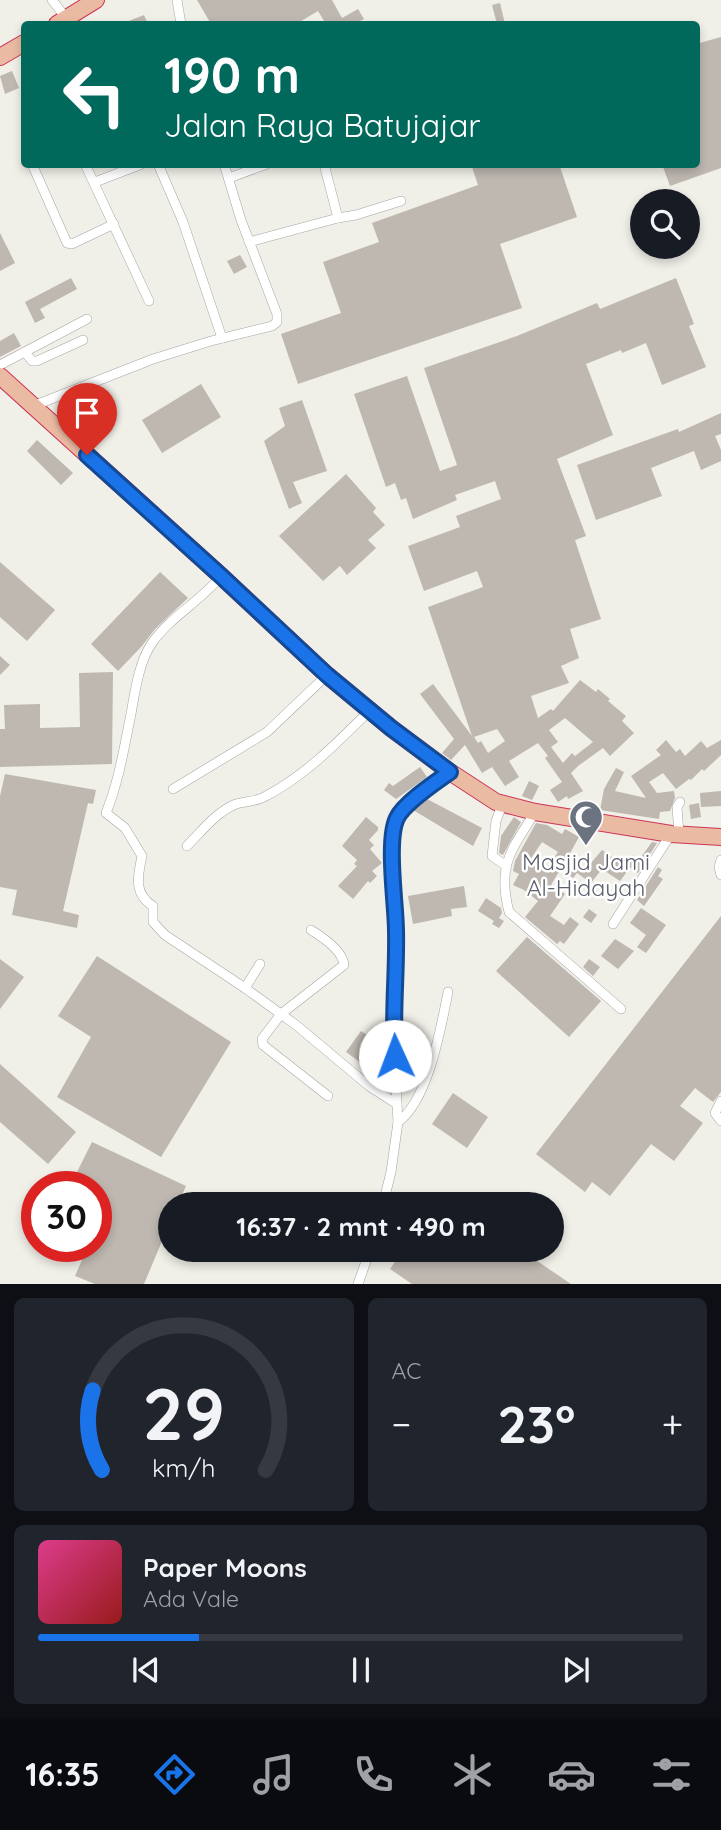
<!DOCTYPE html>
<html lang="id">
<head>
<meta charset="utf-8">
<style>
  :root { --surface:#171b24; --page:#20242c; --text:#f1f3f6; --muted:#9ea1a6; --line:#363941; --accent:#1a73e8 }
  body { margin:0; font-family:Quicksand,sans-serif; background:var(--page); color:var(--text); height:100vh; display:flex; flex-direction:column; font-size:26px; white-space:nowrap }
  * { box-sizing:border-box; margin:0 }
  p { font-size:23px; color:var(--muted) }
  .icon { flex:none; width:38px; height:38px; fill:none; stroke:currentColor; stroke-width:2; stroke-linecap:round; stroke-linejoin:round }
  .map { position:relative; height:1284px; overflow:hidden }
  .sheet { display:flex; flex-direction:column; gap:14px; padding:14px; background:#0d0f14; flex:1 }
  .sheet>* { flex:none }
  .hud { position:absolute; left:21px; top:21px; width:679px; height:147px; border-radius:7px; box-shadow:0 4px 10px #0003; background:#00695c; color:#fff; overflow:hidden }
  .fabs { position:absolute; left:630px; top:189px; display:grid; gap:14px }
  .fabs a { display:grid; place-items:center; width:70px; height:70px; border-radius:50%; background:var(--surface); box-shadow:0 4px 10px #0003; font-size:35px }
  .speed { position:absolute; left:21px; top:1171px; display:flex; gap:14px; font-size:35px; font-weight:700; text-align:center }
  .speed>* { display:grid; place-content:center; width:91px; height:91px; border-radius:50%; background:var(--surface); box-shadow:0 4px 10px #0003; line-height:1 }
  .speed .limit { border:10px solid #d22; background:#fff; color:#111 }
  .pin { position:absolute; display:grid; place-items:center; width:60px; height:60px; color:#fff; margin:-72px -30px; border-radius:50% 50% 50% 0; rotate:-45deg; box-shadow:0 0 7px #0007 }
  .pin .icon { rotate:45deg }
  .me { position:absolute; width:77px; margin:-38px; rotate:358deg; stroke-linejoin:round; filter:drop-shadow(0 0 5px #0008) }
  .turn { display:flex; align-items:center; gap:24px; height:147px; padding:0 28px; font-size:32px }
  .turn .icon { width:91px; height:91px; stroke-width:2.5 }
  .turn b { display:block; font-size:49px; line-height:60px }
  .big { font-size:52px; font-weight:800; line-height:1.1 }
  .sheet .card { flex:1; display:flex; flex-direction:column; justify-content:center; gap:10px; min-width:0; padding:0 24px; border-radius:10px; background:var(--page) }
  .sheet .dial { align-items:center; gap:0 }
  .dial svg { height:182px; overflow:visible; fill:none; stroke:var(--line); stroke-width:7; stroke-linecap:round; text-anchor:middle }
  .dial text { fill:var(--text); stroke:none }
  .song { display:flex; align-items:center; gap:21px }
  .cover { width:84px; height:84px; border-radius:10px; background:linear-gradient(135deg,hsl(330 70% 55%),hsl(0 70% 35%)) }
  .played { height:7px; border-radius:4px; background:linear-gradient(90deg,var(--accent) 25%,var(--line) 25%) }
  .keys { display:flex; justify-content:space-around; direction:ltr }
  .heat { display:flex; justify-content:space-between; align-items:center; font-size:38px; direction:ltr }
  .sheet .tiles { flex:1; display:grid; gap:14px; grid-template-columns:1fr 1fr }
  .card:last-child { grid-column:span 2 }
  .trip { position:absolute; left:158px; top:1192px; width:406px; height:70px; border-radius:35px; background:var(--surface); box-shadow:0 4px 10px #0003; font-weight:800; line-height:70px; text-align:center }
  .dock { display:flex; height:112px; justify-content:space-around; align-items:center; background:#090b0e; color:var(--muted) }
  .dock .icon { width:49px; height:49px }
  .dock .current { color:var(--accent) }
  .dock b { font-size:32px; color:var(--text) }
  .map>svg:first-child { display:block }
  .building { fill:#beb8b1; fill-rule:evenodd }
  .lines { fill:none; stroke-linecap:round; stroke-linejoin:round }
  .minor-casing { stroke:#a5a5a5; stroke-width:10 }
  .trunk-casing { stroke:#ce3657; stroke-width:18 }
  .minor { stroke:#fff; stroke-width:9 }
  .trunk { stroke:#ebbaa2; stroke-width:16 }
  .route-casing { stroke:#114b97; stroke-width:18 }
  .route { stroke:#1a73e8; stroke-width:12 }
  .labels { text-anchor:middle; dominant-baseline:central; stroke-width:5; stroke-linejoin:round; paint-order:stroke }
  .worship-label { font-size:23px; fill:#5b616d; stroke:#fff }
</style>
</head>
<body>
<div class="map">
<svg width="721" height="1284" viewBox="0 0 721 1284">
  <rect width="100%" height="100%" fill="#f0efe8"/>
  <g class="building">
    <polygon points="197,0 332,0 342,18 358,9 364,19 354,24 326,24 318,11 296,24 211,24"/>
    <polygon points="500,3 505,24 497,24 492,5"/>
    <polygon points="144,15 148,24 121,24"/>
    <polygon points="721,37 721,168 670,186 662,164 696,164 696,44"/>
    <polygon points="12,71 19,88 5,94 0,76"/>
    <polygon points="471,164 559,164 577,217 500,244 522,308 298,384 281,334 341,313 323,262 379,242 372,223 478,185"/>
    <polygon points="0,233 15,263 0,271"/>
    <polygon points="240,255 247,267 234,274 227,261"/>
    <polygon points="71,278 77,289 40,309 45,318 35,323 25,302"/>
    <path d="M 676,278 L 694,324 L 689,326 L 706,367 L 662,385 L 646,343 L 622,353 L 621,350 L 586,364 L 613,435 L 557,459 L 586,536 L 575,540 L 601,619 L 570,629 L 579,658 L 561,666 L 569,683 L 531,696 L 538,718 L 551,709 L 553,711 L 580,680 L 596,692 L 598,689 L 610,699 L 608,701 L 626,716 L 622,721 L 634,733 L 610,756 L 603,748 L 578,766 L 571,773 L 583,791 L 568,799 L 567,796 L 558,802 L 550,790 L 562,782 L 545,758 L 548,756 L 538,743 L 509,761 L 519,777 L 505,786 L 492,767 L 482,773 L 465,745 L 451,760 L 442,753 L 454,739 L 420,694 L 433,684 L 472,736 L 428,607 L 483,587 L 477,571 L 424,591 L 408,546 L 460,527 L 456,516 L 501,499 L 495,481 L 455,495 L 457,500 L 413,519 L 406,498 L 401,500 L 395,483 L 386,487 L 354,394 L 407,376 L 440,471 L 457,465 L 424,368 L 517,336 L 597,303 L 600,309 ZM 565,718 L 593,742 L 575,756 L 572,753 L 563,763 L 551,747 L 558,742 L 549,730 ZM 497,729 L 505,741 L 488,753 L 481,741 L 478,743 L 474,737 Z"/>
    <polygon points="14,333 21,346 0,357 0,341"/>
    <polygon points="201,384 221,417 162,453 142,420"/>
    <polygon points="302,400 327,471 293,482 302,503 289,509 264,441 285,426 279,408"/>
    <polygon points="721,413 721,434 715,436 721,450 721,461 701,470 694,451 651,468 662,496 596,520 577,465 678,429 679,432"/>
    <polygon points="37,440 73,473 61,485 27,451"/>
    <polygon points="346,474 376,508 373,512 385,525 368,540 376,548 347,575 340,566 323,581 279,536"/>
    <polygon points="0,562 55,610 27,641 0,617"/>
    <polygon points="160,572 188,598 155,629 142,646 118,671 91,644"/>
    <polygon points="0,656 10,665 0,675"/>
    <polygon points="113,672 112,764 0,767 0,729 5,729 4,705 40,704 40,728 80,727 79,673"/>
    <polygon points="666,740 676,752 680,749 685,756 701,741 707,748 721,740 721,755 704,771 702,769 691,780 689,779 676,789 663,773 649,782 657,793 674,791 675,798 670,811 660,812 659,819 600,810 604,789 616,768 624,772 615,791 646,798 631,776 661,755 656,750"/>
    <polygon points="420,767 427,777 396,799 384,790 389,783 393,786"/>
    <polygon points="5,774 96,790 93,804 88,803 63,911 79,915 77,928 12,915 17,890 0,887 0,796"/>
    <polygon points="529,781 539,786 532,800 522,796"/>
    <polygon points="721,791 721,806 701,807 700,793"/>
    <polygon points="427,799 482,828 473,846 413,810"/>
    <polygon points="699,803 701,817 691,819 689,805"/>
    <polygon points="366,817 378,827 378,830 369,840 374,845 370,849 382,863 372,871 377,876 370,883 368,881 353,899 338,886 357,866 354,864 357,860 342,846"/>
    <polygon points="514,817 521,822 503,855 499,853 501,836"/>
    <path d="M 536,823 L 547,825 L 562,834 L 565,829 L 579,837 L 569,855 L 584,868 L 589,862 L 591,863 L 602,850 L 629,869 L 620,881 L 602,869 L 591,883 L 577,873 L 573,878 L 561,868 L 551,885 L 565,894 L 550,916 L 564,925 L 570,917 L 579,924 L 564,944 L 560,941 L 557,944 L 525,917 L 538,901 L 524,890 L 513,885 L 519,874 L 513,871 L 515,861 ZM 542,842 L 558,852 L 545,871 L 530,860 Z"/>
    <polygon points="652,842 657,843 638,873 625,864 632,855 639,860"/>
    <polygon points="658,867 662,870 658,876 663,879 644,906 637,900"/>
    <polygon points="464,886 467,907 451,909 452,916 413,924 408,896"/>
    <polygon points="486,898 501,908 502,913 499,918 504,921 499,928 492,924 494,921 478,911"/>
    <polygon points="641,908 666,925 646,953 637,947 646,935 630,923"/>
    <polygon points="589,909 597,915 591,923 583,917"/>
    <polygon points="721,916 721,1092 713,1102 695,1088 680,1106 703,1123 674,1161 651,1144 610,1196 592,1182 585,1192 536,1154"/>
    <polygon points="527,937 601,1001 569,1037 496,971"/>
    <polygon points="615,939 634,951 618,969 601,956"/>
    <polygon points="97,956 231,1042 161,1157 57,1097 91,1037 58,1016"/>
    <polygon points="0,959 24,977 0,1009"/>
    <polygon points="589,959 600,967 593,976 583,967"/>
    <polygon points="361,1031 383,1046 368,1068 346,1052"/>
    <polygon points="0,1064 76,1132 48,1164 0,1122"/>
    <polygon points="453,1093 488,1117 467,1148 432,1124"/>
    <polygon points="92,1142 186,1186 178,1204 170,1204 170,1222 144,1284 95,1284 75,1276 88,1246 96,1246 96,1186 86,1186 73,1180"/>
    <polygon points="442,1194 457,1204 435,1204"/>
    <polygon points="403,1250 521,1250 571,1284 412,1284 390,1269"/>
  </g>
  <g class="lines">
    <g class="minor-casing">
      <g id="minor">
        <polyline points="52,0 67,19"/>
        <polyline points="177,0 181,24"/>
        <polyline points="32,164 67,243 72,244 114,224"/>
        <polyline points="85,164 149,301"/>
        <polyline points="158,164 183,222 222,338"/>
        <polyline points="324,164 338,218 356,215 401,201"/>
        <polyline points="229,178 267,164"/>
        <polyline points="95,182 142,164"/>
        <polyline points="249,242 338,218"/>
        <polyline points="25,352 32,361 37,361 83,340"/>
        <polyline points="0,365 87,319"/>
        <polyline points="33,406 153,359 211,341 272,326 277,322 277,314 241,220 224,164"/>
        <path d="M 221,576 C 201,601 171,616 152,643 C 139,662 135,691 131,714 C 124,748 119,781 106,813 L 125,828 L 142,856 C 138,875 133,894 153,906 L 153,922 L 165,935 L 245,988 L 296,1025 L 369,1086 L 397,1104"/>
        <polyline points="173,789 267,732 327,675"/>
        <polyline points="502,805 496,821 492,856 505,865"/>
        <path d="M 535,812 C 511,851 497,865 509,912 L 621,1009"/>
        <polyline points="679,834 677,807 680,802"/>
        <path d="M 187,846 C 202,831 216,812 236,804 C 246,801 256,802 266,796 C 306,775 338,742 370,710"/>
        <polyline points="721,860 719,867 721,875"/>
        <polyline points="613,924 671,834"/>
        <path d="M 311,930 C 324,938 343,951 344,965 L 281,1014 L 262,1039 L 263,1045 L 328,1096"/>
        <polyline points="245,988 260,964"/>
        <polyline points="721,1101 715,1113 721,1121"/>
        <path d="M 398,1122 C 428,1101 441,1028 448,992"/>
        <polyline points="383,1204 391,1172 398,1122 393,1031 396,933 392,838 396,818 405,807 450,772"/>
        <polyline points="358,1284 370,1250"/>
      </g>
    </g>
    <g class="trunk-casing">
      <g id="trunk">
        <polyline points="57,24 96,0"/>
        <polyline points="0,57 24,43"/>
        <polyline points="0,376 221,576 327,675 391,728 450,772 496,802 535,812 671,834 721,837"/>
      </g>
    </g>
    <use href="#minor" class="minor"/>
    <use href="#trunk" class="trunk"/>
  </g>
  <g class="lines">
    <g class="route-casing">
      <path id="route" d="M 87,455 L 221,576 L 327,675 L 391,728 L 450,772 C 436,782 404,803 397,818 C 386,840 396,905 396,931 C 397,973 392,1015 395,1056"/>
    </g>
    <use href="#route" class="route"/>
  </g>
  <defs>
    <g id="mosque-pin" transform="scale(1.75)"><path d="M0 17L-7.5 6A9.5 9.5 0 1 1 7.5 6Z" fill="#6b7280" stroke="#fff"/><path d="M3.5-4.9A6 6 0 1 0 3.5 4.9A5 5 0 1 1 3.5-4.9Z" fill="#fff"/></g>
  </defs>
  <g fill-rule="evenodd">
    <use href="#mosque-pin" x="586" y="817"/>
  </g>
  <g class="labels">
    <g class="worship-label">
      <text x="586" y="861">Masjid Jami<tspan x="586" dy="26">Al-Hidayah</tspan></text>
    </g>
  </g>
</svg>
<div class="fabs">
<a><svg class="icon" aria-label="search" viewBox="0 0 24 24"><circle cx="10" cy="10" r="6"/><path d="M15 15l6 6"/></svg></a>
</div>
<div class="speed"><div class="limit">30</div></div>
<div class="pin" style="left:87px;top:455px;background:#d93025"><svg class="icon" aria-label="arrive" viewBox="0 0 24 24"><path d="M6 21V4h12l-3 4 3 4H6"/></svg></div>
<svg class="me" style="left:395px;top:1056px" viewBox="-20 -20 40 40"><circle r="19" fill="#fff"/><path d="M0-13L10 11 0 6-10 11z" fill="#1a73e8"/></svg>
<div class="trip">16:37 · 2 mnt · 490 m</div>
<div class="hud">
<div class="turn"><svg class="icon" aria-label="left" viewBox="0 0 24 24"><path d="M17 20v-9H6M10 6l-5 5 5 5"/></svg><div><b>190 m</b>Jalan Raya Batujajar</div></div>
</div>
</div>
<section class="sheet">
<div class="tiles">
<div class="card dial"><svg viewBox="0 0 100 80">
<path d="M14 69A42 42 0 1 1 86 69"/>
<path d="M14 69A42 42 0 0 1 10 34" stroke="#1a73e8"/>
<text x="50" y="56" font-size="32" font-weight="700">29</text>
<text x="50" y="72" font-size="11">km/h</text>
</svg></div>
<div class="card"><p>AC</p>
<div class="heat"><a>−</a><b class="big">23°</b><a>+</a></div>
</div>
<div class="card">
<div class="song"><i class="cover"></i><div><b>Paper Moons</b><p>Ada Vale</p></div></div>
<div class="played"></div>
<div class="keys"><svg class="icon" aria-label="previous" viewBox="0 0 24 24"><path d="M18 5L8 12l10 7zM5 5v14"/></svg><svg class="icon" aria-label="pause" viewBox="0 0 24 24"><path d="M8 5v14M16 5v14"/></svg><svg class="icon" aria-label="next" viewBox="0 0 24 24"><path d="M6 5l10 7-10 7zM19 5v14"/></svg></div>
</div>
</div>
</section>
<nav class="dock">
<b>16:35</b>
<svg class="icon current" aria-label="directions" viewBox="0 0 24 24"><path d="M12 3l9 9-9 9-9-9zM9 14v-3h6M13 9l2 2-2 2"/></svg>
<svg class="icon" aria-label="music" viewBox="0 0 24 24"><path d="M9 18V5l10-2v13"/><circle cx="6" cy="18" r="3"/><circle cx="16" cy="16" r="3"/></svg>
<svg class="icon" aria-label="phone" viewBox="0 0 24 24"><path d="M5 4h4l2 5-3 2q2 4 5 5l2-3 5 2v4C11 20 4 13 5 4z"/></svg>
<svg class="icon" aria-label="climate" viewBox="0 0 24 24"><path d="M12 3v18M4 7l16 10M4 17L20 7"/></svg>
<svg class="icon" aria-label="car" viewBox="0 0 24 24"><path d="M5 17H2v-5l4-1 3-4h7l3 4 3 1v5h-3M9 17h6M6 11h13"/><circle cx="7" cy="17" r="2"/><circle cx="17" cy="17" r="2"/></svg>
<svg class="icon" aria-label="filters" viewBox="0 0 24 24"><path d="M4 7h16M4 17h16"/><circle cx="9" cy="7" r="2"/><circle cx="15" cy="17" r="2"/></svg>
</nav>
</body>
</html>
